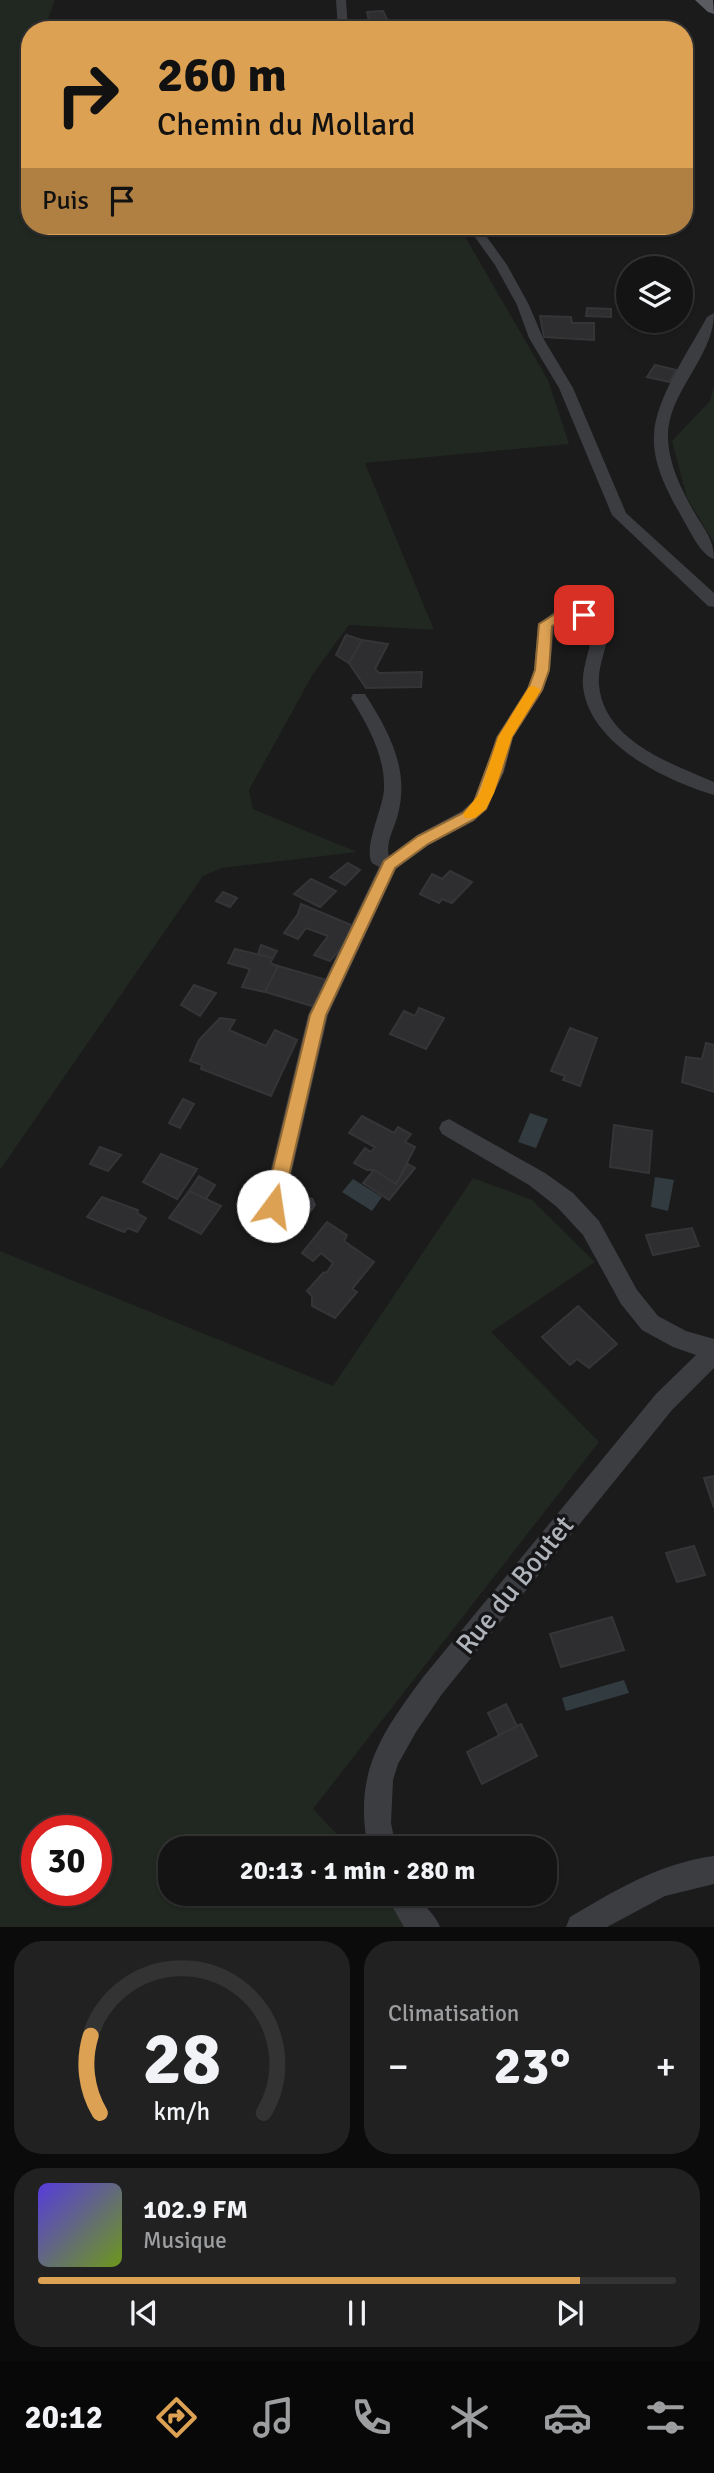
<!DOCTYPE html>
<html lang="fr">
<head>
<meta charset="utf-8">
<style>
  :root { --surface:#141415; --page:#212122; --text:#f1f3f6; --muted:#9d9ea0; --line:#333334; --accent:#dca153 }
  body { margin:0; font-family:Signika,sans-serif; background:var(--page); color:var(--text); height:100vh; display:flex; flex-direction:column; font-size:26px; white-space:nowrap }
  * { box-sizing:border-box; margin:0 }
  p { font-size:23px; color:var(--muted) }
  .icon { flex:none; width:38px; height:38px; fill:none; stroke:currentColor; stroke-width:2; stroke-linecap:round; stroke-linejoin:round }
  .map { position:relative; height:1927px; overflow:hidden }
  .panel { display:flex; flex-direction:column; gap:14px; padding:14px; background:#0b0b0c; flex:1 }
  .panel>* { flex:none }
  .hud { position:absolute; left:21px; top:21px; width:672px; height:214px; border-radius:28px; box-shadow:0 2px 5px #0004,0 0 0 2px var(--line); background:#dca153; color:#111; overflow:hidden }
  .tools { position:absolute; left:616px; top:256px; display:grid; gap:14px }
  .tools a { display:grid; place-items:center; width:77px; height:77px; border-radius:50%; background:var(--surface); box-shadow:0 2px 5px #0004,0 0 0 2px var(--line); font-size:35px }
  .speed { position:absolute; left:21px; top:1815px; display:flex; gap:14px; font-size:35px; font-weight:700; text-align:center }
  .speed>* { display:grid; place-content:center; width:91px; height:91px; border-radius:50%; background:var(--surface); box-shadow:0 2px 5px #0004,0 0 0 2px var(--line); line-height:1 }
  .speed .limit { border:10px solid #d22; background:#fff; color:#111 }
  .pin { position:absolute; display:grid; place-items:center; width:60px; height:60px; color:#fff; margin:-30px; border-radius:14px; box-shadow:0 4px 10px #0006 }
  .me { position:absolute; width:77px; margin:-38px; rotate:14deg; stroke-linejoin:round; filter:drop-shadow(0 0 5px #0008) }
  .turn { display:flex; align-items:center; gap:24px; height:147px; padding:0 21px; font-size:32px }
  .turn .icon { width:91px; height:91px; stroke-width:2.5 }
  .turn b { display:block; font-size:49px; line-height:60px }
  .then { display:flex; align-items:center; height:66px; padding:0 21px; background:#0003; gap:14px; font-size:26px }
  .big { font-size:52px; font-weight:700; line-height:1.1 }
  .panel .card { flex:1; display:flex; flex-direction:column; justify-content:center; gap:10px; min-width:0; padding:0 24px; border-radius:28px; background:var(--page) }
  .panel .dial { align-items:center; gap:0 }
  .dial svg { height:182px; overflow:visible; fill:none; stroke:var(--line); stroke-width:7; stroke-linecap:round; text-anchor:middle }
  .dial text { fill:var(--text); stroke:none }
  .song { display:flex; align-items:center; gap:21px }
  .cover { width:84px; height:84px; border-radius:10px; background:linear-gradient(135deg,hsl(250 70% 55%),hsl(80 70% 35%)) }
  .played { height:7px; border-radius:4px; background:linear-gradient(90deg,var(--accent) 85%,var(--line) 85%) }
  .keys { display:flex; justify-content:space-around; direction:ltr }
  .heat { display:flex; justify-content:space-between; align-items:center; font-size:38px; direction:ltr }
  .panel .tiles { flex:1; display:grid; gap:14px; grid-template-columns:1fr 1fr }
  .card:last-child { grid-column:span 2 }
  .trip { position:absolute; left:158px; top:1836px; width:399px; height:70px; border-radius:28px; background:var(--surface); box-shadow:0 2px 5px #0004,0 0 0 2px var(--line); font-weight:700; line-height:70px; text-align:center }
  .tabs { display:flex; height:112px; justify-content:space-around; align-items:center; background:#080808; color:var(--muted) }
  .tabs .icon { width:49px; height:49px }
  .tabs .selected { color:var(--accent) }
  .tabs b { font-size:32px; color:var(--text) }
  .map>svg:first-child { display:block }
  .green { fill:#212721; fill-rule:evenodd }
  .water { fill:#323b3f }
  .building { fill:#2e2e30; stroke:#353538; stroke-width:2 }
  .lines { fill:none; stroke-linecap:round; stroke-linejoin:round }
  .minor { fill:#3c3d41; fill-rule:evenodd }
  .primary { fill:#595b60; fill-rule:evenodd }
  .route { fill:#dca153; stroke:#8f6936; stroke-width:2 }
  .slow { fill:#f59e0b }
  .labels { text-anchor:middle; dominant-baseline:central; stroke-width:7; stroke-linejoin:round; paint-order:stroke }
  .near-street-label { font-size:28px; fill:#afb3ba; stroke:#161618 }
</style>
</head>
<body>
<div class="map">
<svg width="714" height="1927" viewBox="0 0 714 1927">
  <rect width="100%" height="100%" fill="#1b1b1c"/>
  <g class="green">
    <polygon points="0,0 55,0 46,24 70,30 30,30 30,226 459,226 548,380 569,444 365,463 434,630 349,625 313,674 249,790 253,809 357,852 222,868 203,876 0,1170"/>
    <polygon points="205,19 252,26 254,30 152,30"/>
    <polygon points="714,386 714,543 687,498 672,441 710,401"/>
    <path d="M 473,1178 L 532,1200 L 595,1262 L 491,1332 L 599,1442 L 313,1809 L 350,1848 L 170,1848 L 170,1894 L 395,1894 L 427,1927 L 0,1927 L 0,1251 L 333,1386 ZM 37,1830 L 96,1830 L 96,1890 L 37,1890 Z"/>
  </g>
  <g class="water">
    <polygon points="530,1113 548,1119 536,1148 518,1142"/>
    <polygon points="655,1177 674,1180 668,1211 651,1207"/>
    <polygon points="353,1179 382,1197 372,1211 342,1192"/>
    <polygon points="624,1680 629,1693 566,1711 562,1698"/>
  </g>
  <g class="building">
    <polygon points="383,11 389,23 369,21 367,12"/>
    <polygon points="642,226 668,226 662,236 638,231"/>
    <polygon points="587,308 611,309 611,317 586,316"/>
    <polygon points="540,316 571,317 572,323 594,323 594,340 544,337"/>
    <polygon points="655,365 676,370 670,382 647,377"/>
    <polygon points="346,635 362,640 349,663 336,655"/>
    <polygon points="362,640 388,644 375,669 379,673 422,672 421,687 366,688 349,663"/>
    <polygon points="348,863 360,870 345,885 330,877"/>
    <polygon points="450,871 472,882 452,903 442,899 439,903 420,894 432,874 442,879"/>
    <polygon points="311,879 336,891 320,907 294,894"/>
    <polygon points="223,892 237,898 230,907 216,901"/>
    <polygon points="301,904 358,928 330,961 314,955 328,936 306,928 298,939 284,933 298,914"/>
    <polygon points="261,945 277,951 273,958 258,955"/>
    <polygon points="235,949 273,958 270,963 278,966 265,992 242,987 250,969 228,963"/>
    <polygon points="278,966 327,980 312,1006 265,992"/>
    <polygon points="194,985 216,993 200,1016 181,1005"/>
    <polygon points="419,1008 444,1018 426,1049 390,1034 404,1011 415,1016"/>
    <polygon points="220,1018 235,1020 229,1030 266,1046 275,1030 297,1040 271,1096 201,1069 202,1065 190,1061 199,1040"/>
    <polygon points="570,1028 597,1038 580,1086 563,1080 565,1076 551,1071"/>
    <polygon points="706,1043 714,1045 714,1092 682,1082 686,1057 702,1059"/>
    <polygon points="183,1099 194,1104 180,1128 169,1123"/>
    <polygon points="362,1116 394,1133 398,1127 411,1134 405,1142 415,1147 396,1184 374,1170 367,1170 354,1163 365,1148 371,1152 375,1147 349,1133"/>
    <polygon points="614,1125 652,1131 649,1173 610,1167"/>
    <polygon points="100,1147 121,1155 108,1171 90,1164"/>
    <polygon points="161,1154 197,1169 177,1199 143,1182"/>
    <polygon points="408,1164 415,1168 389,1200 363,1183 374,1170 396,1184"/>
    <polygon points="199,1176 215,1185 206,1199 189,1191"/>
    <polygon points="189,1191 221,1206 201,1234 169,1218"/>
    <polygon points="102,1197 138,1210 137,1213 146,1218 137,1232 128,1228 124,1232 87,1217"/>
    <polygon points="327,1222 347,1235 344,1241 374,1262 352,1289 357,1292 335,1318 312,1306 312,1296 307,1291 323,1273 327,1272 333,1263 321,1253 313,1261 302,1253"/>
    <polygon points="692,1228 699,1246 653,1255 646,1235"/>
    <polygon points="578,1306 617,1344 589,1368 577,1359 570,1365 542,1337"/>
    <polygon points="714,1476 714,1508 704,1478"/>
    <polygon points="694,1546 705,1575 677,1582 666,1553"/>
    <polygon points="612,1617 624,1650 561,1667 550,1634"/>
    <polygon points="506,1704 517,1726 499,1735 488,1713"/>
    <polygon points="521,1724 537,1756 482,1784 467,1752"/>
  </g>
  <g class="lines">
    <g class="minor">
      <polygon points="336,0 346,0 348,30 338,30"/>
      <polygon points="467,226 479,226 507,265 529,305 543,338 573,388 626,513 714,593 714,607 708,606 612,515 559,388 529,338 517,305 495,265"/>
      <path d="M 714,313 C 714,358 666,393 668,439 C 669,464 681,489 693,510 C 703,528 714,538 714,559 C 701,555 691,533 684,521 C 670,496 652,465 654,435 C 655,399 690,349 707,317 Z"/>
      <path d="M 573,608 L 592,613 L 608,626 C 609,646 597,665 599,685 C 604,741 670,763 714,782 L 714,795 C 664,780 590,744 583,687 C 581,667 592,648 592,628 C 579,617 568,616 554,626 L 550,670 L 543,690 L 513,737 L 504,772 L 486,809 L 474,821 L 429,845 L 396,869 L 328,1015 L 284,1205 L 305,1196 L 313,1198 L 316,1205 C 308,1221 287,1230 271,1224 L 262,1206 L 308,1015 L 379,867 L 372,863 C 363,847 383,809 384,789 C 385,755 368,726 351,698 L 353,694 L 365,694 C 388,730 410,769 398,814 C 395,827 385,843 389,856 L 417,835 L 462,811 L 473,801 L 486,772 L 496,737 L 527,690 L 534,670 L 538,624 L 554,612 Z"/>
      <path d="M 449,1119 L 545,1173 L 573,1193 L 599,1221 L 637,1290 L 658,1316 L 686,1331 L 714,1339 L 714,1368 L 672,1410 L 442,1694 L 416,1732 L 398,1764 L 393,1780 L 391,1823 L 396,1848 L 368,1848 C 353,1773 381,1734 424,1676 L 656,1394 L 696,1355 L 673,1347 L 642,1330 L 621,1304 L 583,1235 L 557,1207 L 529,1185 L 442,1134 L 439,1128 L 442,1122 Z"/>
      <path d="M 714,1856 L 714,1884 L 665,1896 L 607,1927 L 566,1927 L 570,1917 C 616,1890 660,1863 714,1856 Z"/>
      <path d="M 385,1894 L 415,1894 C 423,1905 435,1914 440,1927 L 404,1927 Z"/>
    </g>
    <polygon class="primary" points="695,0 713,0 714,14 708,12"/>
  </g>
  <polygon class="route" points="563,609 584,611 591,615 584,619 566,618 552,626 549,670 542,690 512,737 502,772 486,809 473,820 428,844 395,868 326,1015 282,1206 279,1211 273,1214 267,1211 264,1206 310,1015 384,861 418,836 463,813 474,802 498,737 528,689 535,670 539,624"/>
  <polygon class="slow" points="534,686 541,690 512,737 494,793 486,809 475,818 465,818 463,814 480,793 498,737 529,687"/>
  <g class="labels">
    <g class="near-street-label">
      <text transform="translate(515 1585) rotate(-51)">Rue du Boutet</text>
    </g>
  </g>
</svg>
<div class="tools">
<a><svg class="icon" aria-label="layers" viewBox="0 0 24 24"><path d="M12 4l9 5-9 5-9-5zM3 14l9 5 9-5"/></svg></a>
</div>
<div class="speed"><div class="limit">30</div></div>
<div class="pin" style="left:584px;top:615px;background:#d93025"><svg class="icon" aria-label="arrive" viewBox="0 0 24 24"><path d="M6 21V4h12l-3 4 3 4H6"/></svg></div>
<svg class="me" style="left:273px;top:1206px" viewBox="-20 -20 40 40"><circle r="19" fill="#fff"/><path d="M0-13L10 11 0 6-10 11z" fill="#dca153"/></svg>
<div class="trip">20:13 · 1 min · 280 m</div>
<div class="hud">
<div class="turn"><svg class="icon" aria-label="right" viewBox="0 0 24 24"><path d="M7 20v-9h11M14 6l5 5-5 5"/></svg><div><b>260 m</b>Chemin du Mollard</div></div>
<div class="then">Puis<svg class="icon" aria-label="arrive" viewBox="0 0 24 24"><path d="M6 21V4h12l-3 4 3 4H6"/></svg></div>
</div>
</div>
<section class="panel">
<div class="tiles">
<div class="card dial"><svg viewBox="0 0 100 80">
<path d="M14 69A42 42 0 1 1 86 69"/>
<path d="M14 69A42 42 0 0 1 10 35" stroke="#dca153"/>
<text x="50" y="56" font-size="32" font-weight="700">28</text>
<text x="50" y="72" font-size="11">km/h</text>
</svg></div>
<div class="card"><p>Climatisation</p>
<div class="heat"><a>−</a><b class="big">23°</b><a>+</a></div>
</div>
<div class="card">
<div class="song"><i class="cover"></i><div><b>102.9 FM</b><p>Musique</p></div></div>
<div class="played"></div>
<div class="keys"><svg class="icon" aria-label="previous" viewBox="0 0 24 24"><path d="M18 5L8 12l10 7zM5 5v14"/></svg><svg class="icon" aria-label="pause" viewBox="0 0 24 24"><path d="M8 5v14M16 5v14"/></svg><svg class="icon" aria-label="next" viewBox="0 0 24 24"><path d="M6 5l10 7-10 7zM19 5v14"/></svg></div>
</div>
</div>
</section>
<nav class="tabs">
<b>20:12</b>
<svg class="icon selected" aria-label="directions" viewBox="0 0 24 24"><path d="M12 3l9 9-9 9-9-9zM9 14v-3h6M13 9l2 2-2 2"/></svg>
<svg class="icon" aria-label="music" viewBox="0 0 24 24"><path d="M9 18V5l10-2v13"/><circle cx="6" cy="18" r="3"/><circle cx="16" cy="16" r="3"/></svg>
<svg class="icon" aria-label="phone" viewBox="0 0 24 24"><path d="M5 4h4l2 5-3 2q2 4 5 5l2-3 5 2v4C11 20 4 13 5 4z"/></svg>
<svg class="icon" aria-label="climate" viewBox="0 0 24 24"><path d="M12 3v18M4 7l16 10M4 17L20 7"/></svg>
<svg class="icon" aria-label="car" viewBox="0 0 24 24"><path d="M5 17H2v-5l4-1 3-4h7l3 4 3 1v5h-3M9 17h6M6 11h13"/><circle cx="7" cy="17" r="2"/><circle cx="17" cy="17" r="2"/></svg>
<svg class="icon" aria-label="filters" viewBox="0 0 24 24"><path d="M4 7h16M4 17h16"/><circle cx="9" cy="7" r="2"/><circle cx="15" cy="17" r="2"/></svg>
</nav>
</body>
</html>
